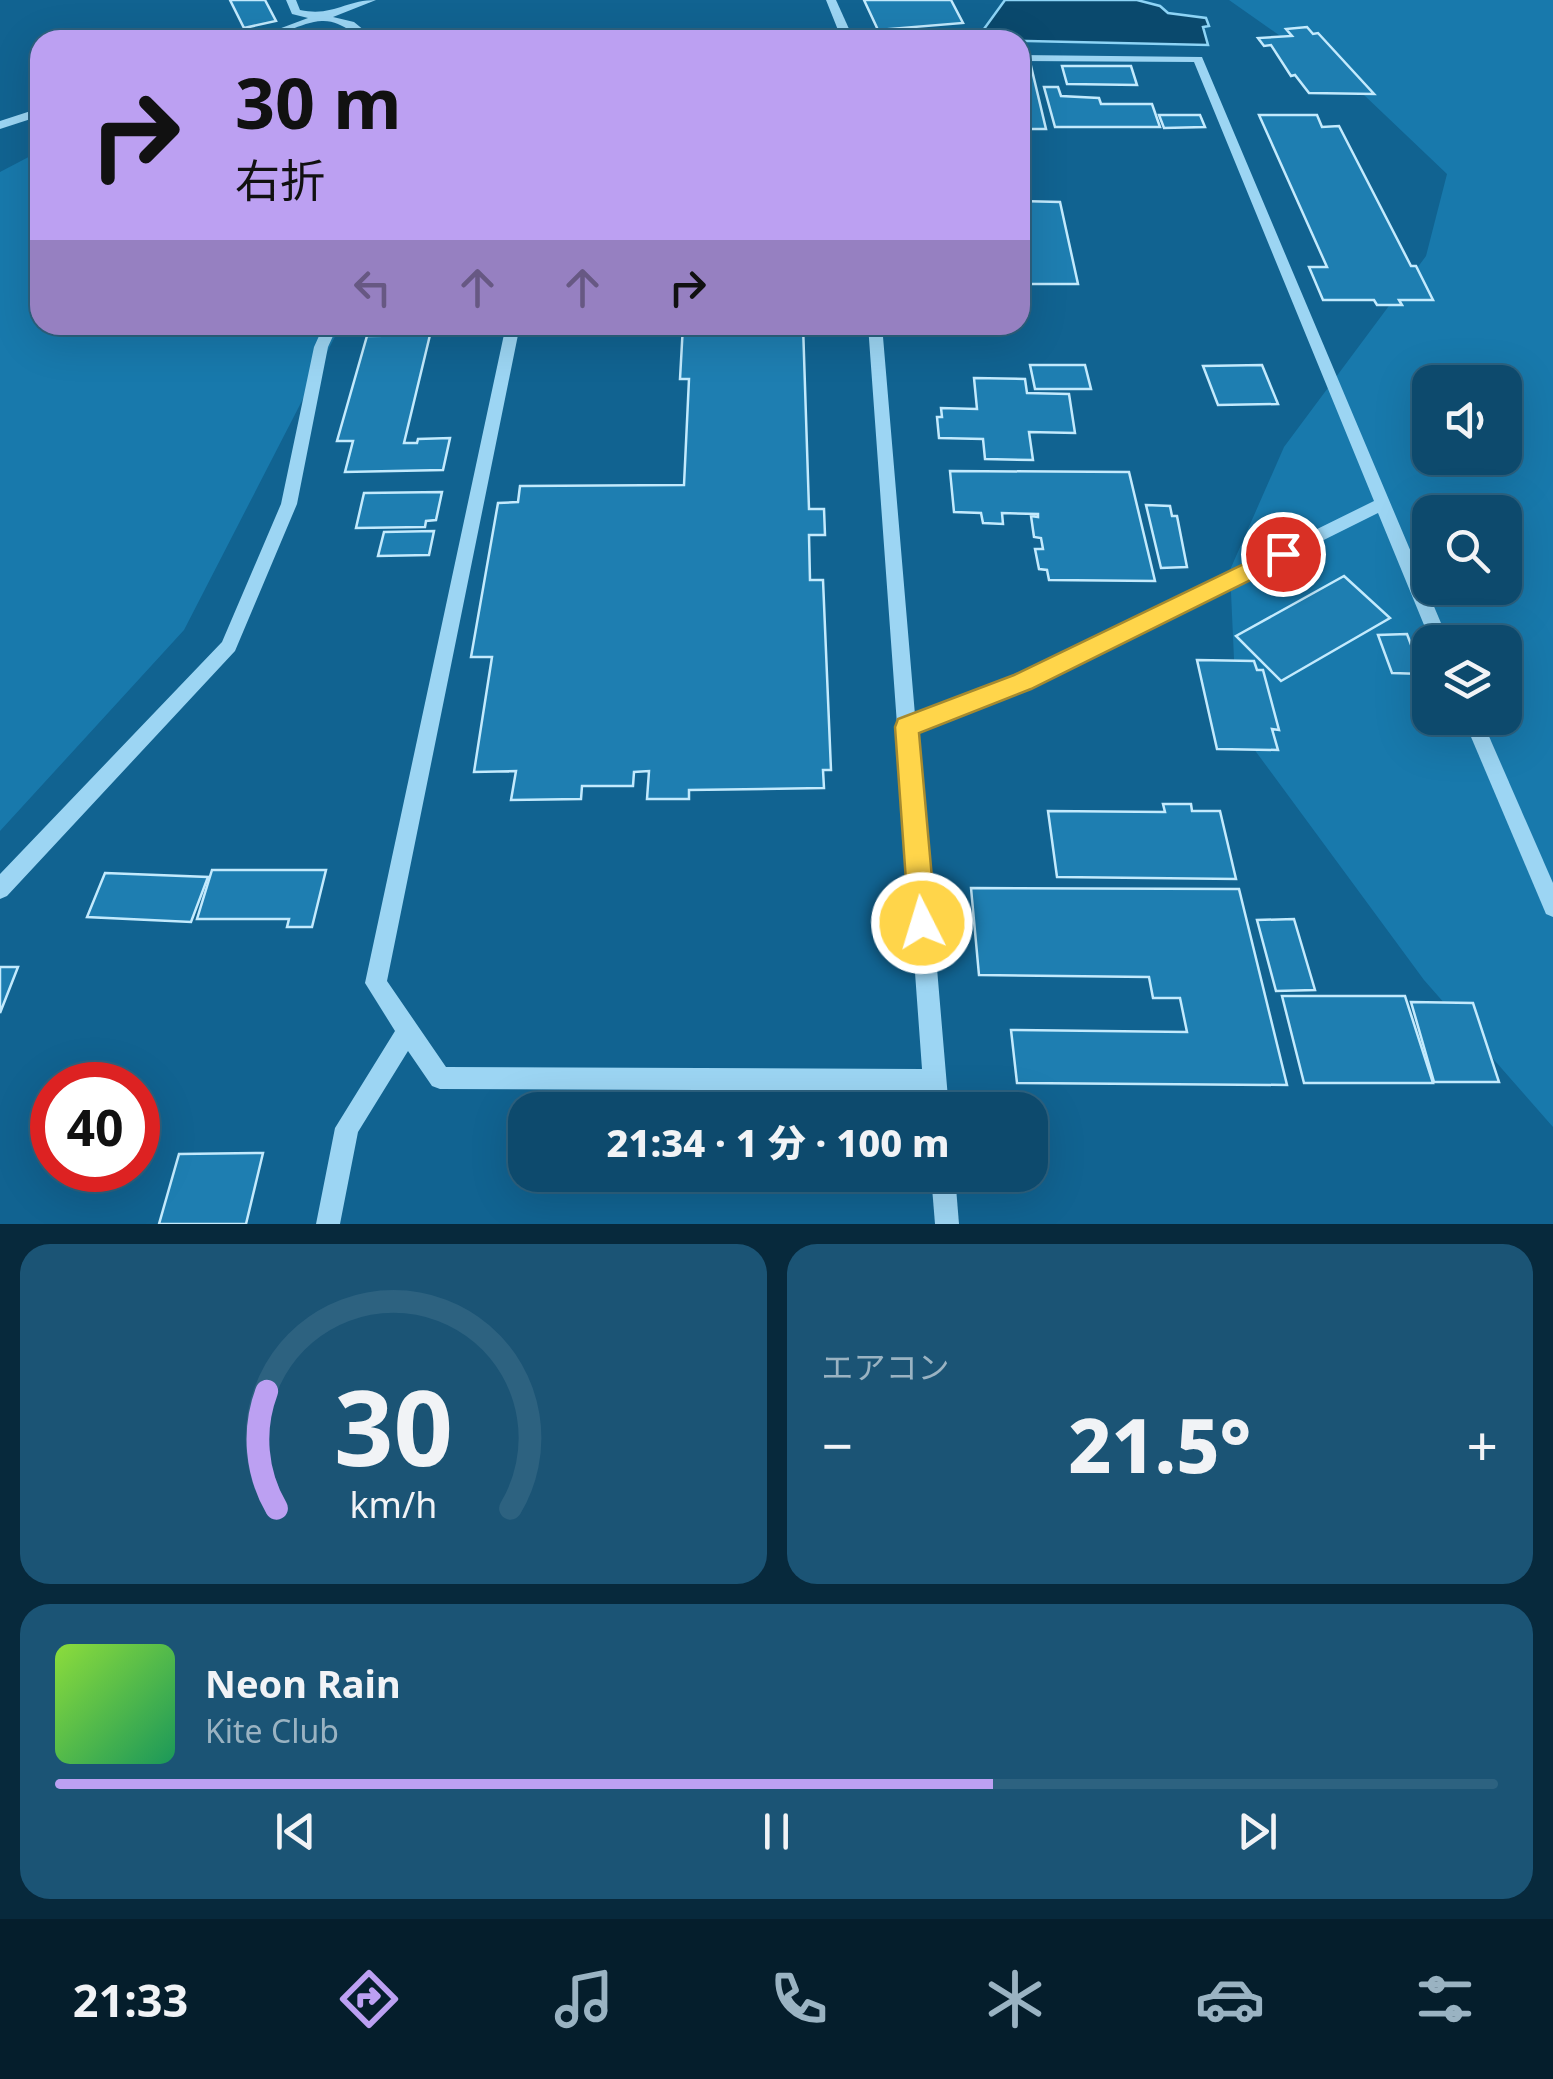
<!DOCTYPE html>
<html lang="ja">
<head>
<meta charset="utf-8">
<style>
  :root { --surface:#0d4a6d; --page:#1b5475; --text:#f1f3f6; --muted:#9ab3c2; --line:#2d6280; --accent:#bca0f2 }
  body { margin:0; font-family:"Noto Sans","Noto Sans JP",sans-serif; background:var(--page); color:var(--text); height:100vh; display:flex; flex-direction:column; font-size:38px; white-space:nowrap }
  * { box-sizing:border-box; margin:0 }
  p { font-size:32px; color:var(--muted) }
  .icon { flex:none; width:55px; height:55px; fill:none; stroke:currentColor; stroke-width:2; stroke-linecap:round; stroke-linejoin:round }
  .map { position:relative; height:1224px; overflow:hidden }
  .sheet { display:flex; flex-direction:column; gap:20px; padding:20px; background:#07293c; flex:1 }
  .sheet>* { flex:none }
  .top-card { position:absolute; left:30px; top:30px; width:1000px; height:305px; border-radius:30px; box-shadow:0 10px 40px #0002,0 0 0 2px var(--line); background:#bca0f2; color:#111; overflow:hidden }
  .tools { position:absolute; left:1412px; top:365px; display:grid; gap:20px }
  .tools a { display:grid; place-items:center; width:110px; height:110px; border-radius:20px; background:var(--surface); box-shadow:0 10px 40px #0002,0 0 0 2px var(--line); font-size:50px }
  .speed { position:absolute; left:30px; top:1062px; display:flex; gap:20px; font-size:50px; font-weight:700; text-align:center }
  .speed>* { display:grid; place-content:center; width:130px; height:130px; border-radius:50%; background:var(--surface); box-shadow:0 10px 40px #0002,0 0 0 2px var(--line); line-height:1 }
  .speed .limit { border:15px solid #d22; background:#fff; color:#111 }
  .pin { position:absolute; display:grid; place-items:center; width:85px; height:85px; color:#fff; margin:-42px; border:5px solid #fff; border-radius:50%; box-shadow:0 2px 10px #0007 }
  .me { position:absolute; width:110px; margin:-55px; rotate:355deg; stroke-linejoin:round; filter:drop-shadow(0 0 8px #0008) }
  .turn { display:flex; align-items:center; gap:35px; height:210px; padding:0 40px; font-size:45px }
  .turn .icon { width:130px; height:130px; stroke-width:2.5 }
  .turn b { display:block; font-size:70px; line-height:85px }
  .lanes { display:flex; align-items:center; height:95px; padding:0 40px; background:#0003; justify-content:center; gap:50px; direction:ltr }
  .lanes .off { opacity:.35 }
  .big { font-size:75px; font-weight:800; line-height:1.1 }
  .sheet .card { flex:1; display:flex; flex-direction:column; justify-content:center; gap:15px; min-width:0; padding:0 35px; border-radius:30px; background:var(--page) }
  .sheet .dial { align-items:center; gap:0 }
  .dial svg { height:260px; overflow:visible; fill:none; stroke:var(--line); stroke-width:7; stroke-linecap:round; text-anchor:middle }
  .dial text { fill:var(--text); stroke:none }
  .song { display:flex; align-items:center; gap:30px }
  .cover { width:120px; height:120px; border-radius:15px; background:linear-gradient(135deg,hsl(90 70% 55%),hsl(150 70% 35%)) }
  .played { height:10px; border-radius:5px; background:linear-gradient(90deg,var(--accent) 65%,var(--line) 65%) }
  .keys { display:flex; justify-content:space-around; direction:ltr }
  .heat { display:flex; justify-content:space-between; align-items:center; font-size:55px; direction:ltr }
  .sheet .tiles { flex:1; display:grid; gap:20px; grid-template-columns:1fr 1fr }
  .card:last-child { grid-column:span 2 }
  .trip { position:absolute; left:508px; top:1092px; width:540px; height:100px; border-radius:30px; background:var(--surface); box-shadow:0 10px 40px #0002,0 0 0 2px var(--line); font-weight:800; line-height:100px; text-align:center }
  .dock { display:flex; height:160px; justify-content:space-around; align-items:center; background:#051e2c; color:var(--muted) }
  .dock .icon { width:70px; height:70px }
  .dock .on { color:var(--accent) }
  .dock b { font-size:45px; color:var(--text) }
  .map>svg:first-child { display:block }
  .green { fill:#1879ac; fill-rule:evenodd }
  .water { fill:#0a496d; stroke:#8dd4f6; stroke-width:2.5 }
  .building { fill:#1e7eb1; stroke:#c3eafd; stroke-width:2.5 }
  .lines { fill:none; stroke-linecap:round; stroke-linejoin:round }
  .minor { fill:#9cd5f3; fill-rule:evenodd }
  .route { fill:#ffd54a; stroke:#a68a30; stroke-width:2.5 }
</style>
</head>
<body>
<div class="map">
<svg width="1553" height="1224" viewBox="0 0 1553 1224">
  <rect width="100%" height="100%" fill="#116391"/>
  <g class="green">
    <path d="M 1229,0 L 1553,0 L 1553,1127 L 1424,980 L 1237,726 L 1230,570 L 1284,447 L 1426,256 L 1447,174 L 1364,95 ZM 1430,382 L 1505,382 L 1505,458 L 1430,458 ZM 1430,512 L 1505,512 L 1505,588 L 1430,588 ZM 1430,642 L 1505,642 L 1505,718 L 1430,718 Z"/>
    <polygon points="40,151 40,325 341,325 184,630 0,831 0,172"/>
  </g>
  <polygon class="water" points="1005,0 1137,0 1160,6 1168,13 1206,18 1209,26 1203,27 1208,45 976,40"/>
  <g class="building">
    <polygon points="230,0 265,0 276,21 244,28"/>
    <polygon points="864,0 951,0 963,23 878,30"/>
    <polygon points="1307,27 1313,34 1318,33 1374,94 1309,93 1295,75 1291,76 1271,45 1264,46 1258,38 1292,36 1286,29"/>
    <polygon points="1020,66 1031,66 1046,129 1020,129"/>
    <polygon points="1062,66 1131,66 1137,85 1067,84"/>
    <polygon points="1044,87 1058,87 1061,96 1099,98 1101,104 1152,104 1160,127 1055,127"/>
    <polygon points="1159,115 1200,115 1205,127 1164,128"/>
    <polygon points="1259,115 1317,115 1322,127 1339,126 1411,266 1416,266 1433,300 1399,300 1402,305 1377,305 1374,300 1323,300 1309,267 1327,267"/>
    <polygon points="1020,201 1060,202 1078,284 1027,284 1020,247"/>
    <polygon points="683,325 803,325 809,509 824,509 825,535 809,535 810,580 823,580 831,770 823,770 824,788 689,790 689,799 647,799 649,771 634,772 633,786 582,786 581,799 511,800 516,771 474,772 492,657 471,657 498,503 518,502 520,486 684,485 689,379 680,379"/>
    <polygon points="430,335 404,443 417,443 418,439 450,438 443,470 345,472 353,441 337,441 367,336"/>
    <polygon points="1030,365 1085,365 1091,389 1035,389"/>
    <polygon points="1262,365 1278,404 1218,405 1203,366"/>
    <polygon points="974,378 1025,379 1027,393 1069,394 1075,433 1029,432 1033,460 985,459 983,439 939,438 937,417 942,417 941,408 977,409"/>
    <polygon points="950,471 1129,472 1155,581 1049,580 1047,570 1039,569 1035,549 1043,549 1041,538 1034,537 1031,516 1038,517 1038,514 1002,513 1003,524 983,523 981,513 954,512"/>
    <polygon points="442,492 436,520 426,521 425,527 356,528 364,493"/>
    <polygon points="1146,505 1170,506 1172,516 1177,516 1187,567 1161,568"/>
    <polygon points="434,531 429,555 378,556 384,532"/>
    <polygon points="1344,576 1390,618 1281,681 1236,636"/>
    <polygon points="1407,634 1422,674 1392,673 1378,635"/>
    <polygon points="1197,660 1254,661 1257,670 1263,670 1279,730 1272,729 1278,750 1217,749"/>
    <polygon points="1163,804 1191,804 1192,811 1220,811 1236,879 1057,877 1048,811 1165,812"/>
    <polygon points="212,870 326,870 312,927 287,927 289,919 197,919"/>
    <polygon points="105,873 208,877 191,922 87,917"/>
    <polygon points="971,888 1239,889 1287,1085 1017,1083 1011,1030 1187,1032 1180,998 1153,998 1149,977 979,975"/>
    <polygon points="1294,919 1315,990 1276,991 1257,920"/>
    <polygon points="0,967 18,967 0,1013"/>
    <polygon points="1282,996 1405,996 1433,1083 1304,1083"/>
    <polygon points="1411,1002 1473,1003 1499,1082 1434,1082"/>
    <polygon points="263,1153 246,1224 159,1224 179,1154"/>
  </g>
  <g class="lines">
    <g class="minor">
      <path d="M 286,0 L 296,0 L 300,10 C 333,17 345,0 376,0 L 333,17 L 354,22 L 376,40 C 356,40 344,20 322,21 C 299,22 277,40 249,40 L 308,18 L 292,14 Z"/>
      <polygon points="826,0 836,0 854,40 842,40"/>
      <polygon points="1020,55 1202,57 1449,642 1431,642 1378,513 1028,687 917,732 949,1110 925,1110 924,1091 440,1089 432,1086 408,1051 358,1132 340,1224 316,1224 335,1128 395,1031 365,983 506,325 520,325 387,981 446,1067 922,1069 868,325 882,325 915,715 1016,677 1374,501 1194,62 1020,61"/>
      <polygon points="40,108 40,116 0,129 0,121"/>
      <polygon points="324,325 338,325 328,347 297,504 235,651 7,896 0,899 0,874 222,642 281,504 314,347"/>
      <polygon points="1463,718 1481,718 1553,883 1553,917 1546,914"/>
      <polygon points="931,1175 955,1175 959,1224 935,1224"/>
    </g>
  </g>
  <polygon class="route" points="1283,545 1294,554 1291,560 1031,689 919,733 936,923 932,932 922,936 913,932 909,923 895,727 898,719 1014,675"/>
</svg>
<div class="tools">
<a><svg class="icon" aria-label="sound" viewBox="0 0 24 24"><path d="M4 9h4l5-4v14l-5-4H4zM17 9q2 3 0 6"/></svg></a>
<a><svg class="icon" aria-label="search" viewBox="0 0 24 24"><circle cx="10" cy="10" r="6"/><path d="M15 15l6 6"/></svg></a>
<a><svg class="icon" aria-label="layers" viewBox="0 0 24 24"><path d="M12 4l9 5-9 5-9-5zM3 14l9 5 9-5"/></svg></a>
</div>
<div class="speed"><div class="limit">40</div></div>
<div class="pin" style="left:1283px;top:554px;background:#d93025"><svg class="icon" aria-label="arrive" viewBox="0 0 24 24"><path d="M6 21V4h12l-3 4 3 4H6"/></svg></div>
<svg class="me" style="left:922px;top:923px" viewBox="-20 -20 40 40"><circle r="17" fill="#ffd54a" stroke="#fff" stroke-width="3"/><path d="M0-11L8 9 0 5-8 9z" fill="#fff"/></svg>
<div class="trip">21:34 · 1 分 · 100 m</div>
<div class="top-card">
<div class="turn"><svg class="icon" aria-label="right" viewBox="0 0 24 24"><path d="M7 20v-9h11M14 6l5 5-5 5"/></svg><div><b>30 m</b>右折</div></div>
<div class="lanes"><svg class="icon off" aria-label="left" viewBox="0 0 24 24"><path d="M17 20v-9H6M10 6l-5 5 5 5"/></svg><svg class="icon off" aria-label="ahead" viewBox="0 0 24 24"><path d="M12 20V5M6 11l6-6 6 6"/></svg><svg class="icon off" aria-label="ahead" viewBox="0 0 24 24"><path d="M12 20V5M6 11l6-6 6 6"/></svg><svg class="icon" aria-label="right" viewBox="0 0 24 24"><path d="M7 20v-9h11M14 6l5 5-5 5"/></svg></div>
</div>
</div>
<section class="sheet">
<div class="tiles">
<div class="card dial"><svg viewBox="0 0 100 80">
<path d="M14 69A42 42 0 1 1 86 69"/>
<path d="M14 69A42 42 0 0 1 11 33" stroke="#bca0f2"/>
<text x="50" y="56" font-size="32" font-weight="700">30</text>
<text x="50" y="72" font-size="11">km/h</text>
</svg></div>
<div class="card"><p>エアコン</p>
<div class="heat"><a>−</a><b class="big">21.5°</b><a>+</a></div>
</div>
<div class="card">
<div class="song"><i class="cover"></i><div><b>Neon Rain</b><p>Kite Club</p></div></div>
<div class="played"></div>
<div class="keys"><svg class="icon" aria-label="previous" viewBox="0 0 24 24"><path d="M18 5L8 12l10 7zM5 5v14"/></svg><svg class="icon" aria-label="pause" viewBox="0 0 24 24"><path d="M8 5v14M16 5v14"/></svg><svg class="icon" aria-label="next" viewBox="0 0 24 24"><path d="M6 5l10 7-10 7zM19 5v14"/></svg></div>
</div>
</div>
</section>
<nav class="dock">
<b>21:33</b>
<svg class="icon on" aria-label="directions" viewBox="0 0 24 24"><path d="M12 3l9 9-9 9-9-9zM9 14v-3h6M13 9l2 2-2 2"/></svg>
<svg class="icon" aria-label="music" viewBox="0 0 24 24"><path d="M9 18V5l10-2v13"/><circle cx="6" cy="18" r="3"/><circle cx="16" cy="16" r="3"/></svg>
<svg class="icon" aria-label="phone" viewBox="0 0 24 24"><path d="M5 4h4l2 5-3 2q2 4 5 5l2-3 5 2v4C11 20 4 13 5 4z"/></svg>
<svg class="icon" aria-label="climate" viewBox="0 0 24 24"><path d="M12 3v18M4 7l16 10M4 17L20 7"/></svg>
<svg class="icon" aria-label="car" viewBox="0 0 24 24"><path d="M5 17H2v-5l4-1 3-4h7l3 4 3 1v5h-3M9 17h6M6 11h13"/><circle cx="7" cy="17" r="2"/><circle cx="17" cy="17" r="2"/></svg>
<svg class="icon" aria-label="filters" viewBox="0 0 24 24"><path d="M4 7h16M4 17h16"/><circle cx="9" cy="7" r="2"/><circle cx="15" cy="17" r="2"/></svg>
</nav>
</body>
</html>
